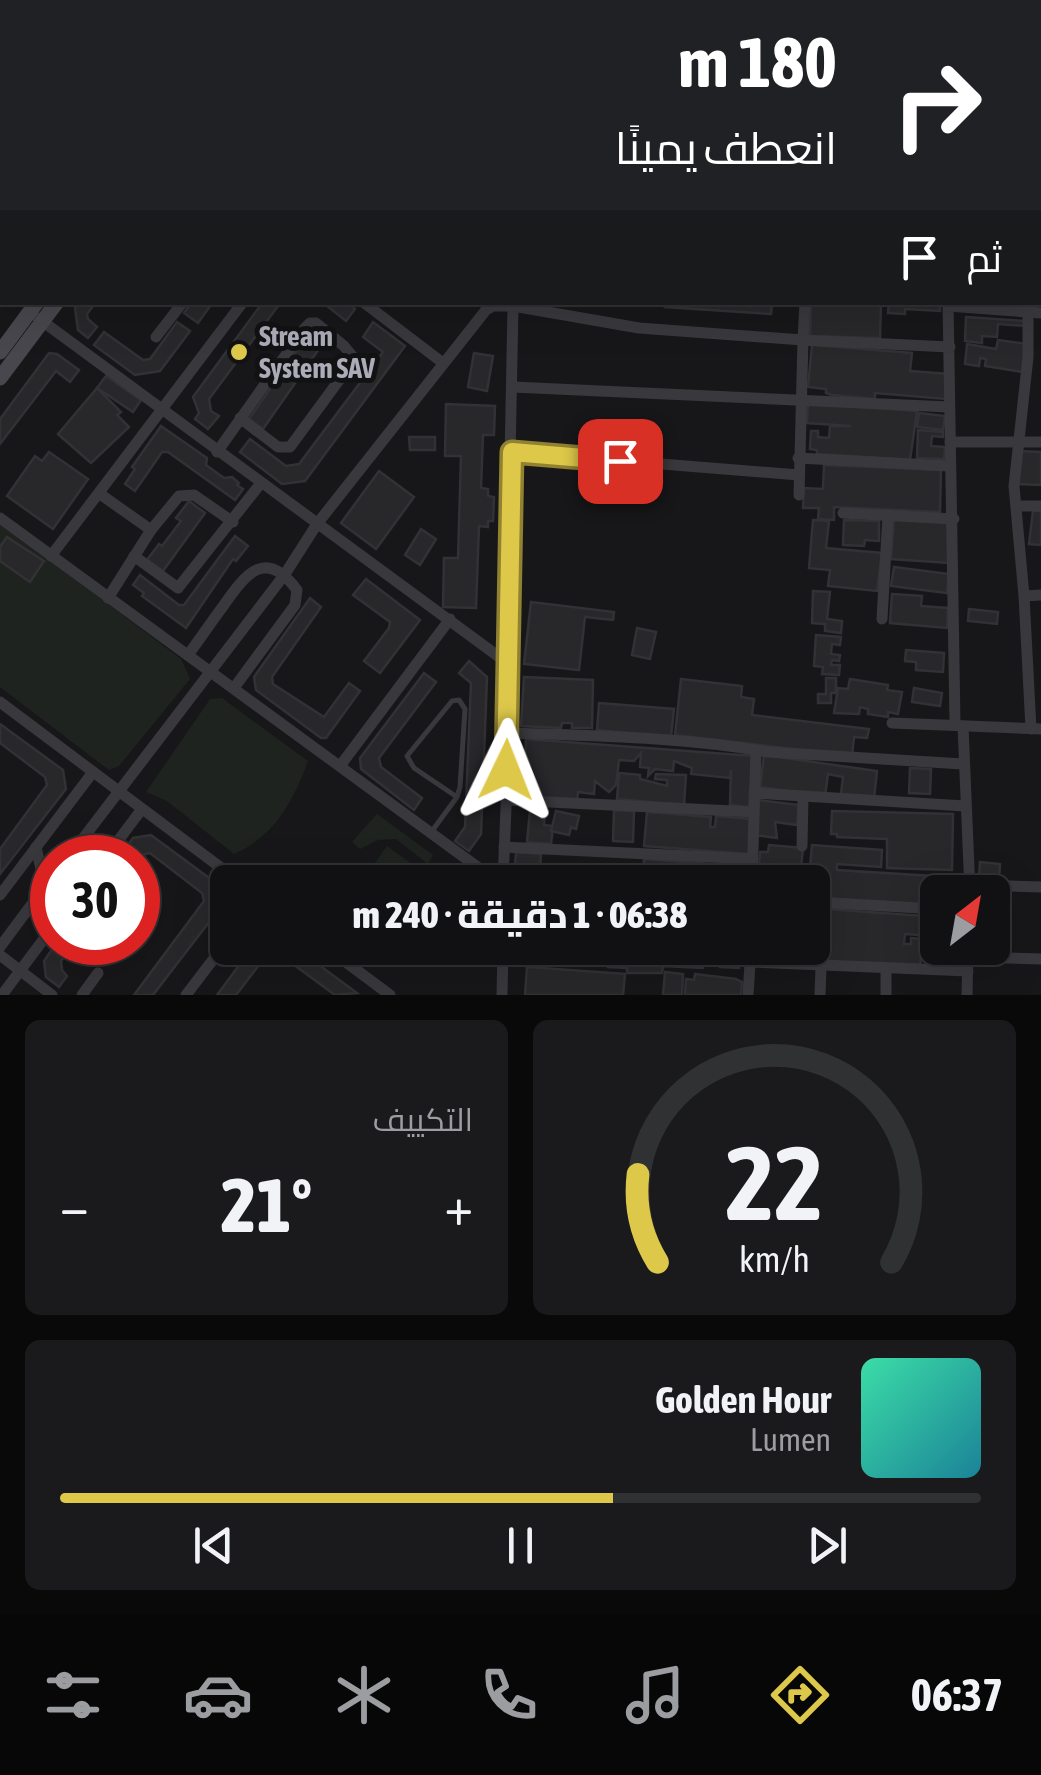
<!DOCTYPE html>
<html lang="ar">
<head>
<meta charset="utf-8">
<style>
  :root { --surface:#111113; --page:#1a1a1c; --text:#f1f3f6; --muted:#9c9da0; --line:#303133; --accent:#dec84a }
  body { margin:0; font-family:"Asap Condensed",Cairo,sans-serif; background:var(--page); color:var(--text); direction:rtl; height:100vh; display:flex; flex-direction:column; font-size:38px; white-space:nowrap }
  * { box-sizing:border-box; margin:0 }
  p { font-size:32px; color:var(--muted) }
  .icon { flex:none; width:55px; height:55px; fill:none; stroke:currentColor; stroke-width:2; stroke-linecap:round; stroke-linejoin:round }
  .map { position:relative; height:995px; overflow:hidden; direction:ltr }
  .sheet { display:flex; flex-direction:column; gap:25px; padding:25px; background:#09090a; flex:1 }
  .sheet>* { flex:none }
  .hud { position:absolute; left:0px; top:0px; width:1042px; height:305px; box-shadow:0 10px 40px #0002,0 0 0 2px var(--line); direction:rtl; background:#202124; color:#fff; overflow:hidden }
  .needle { width:65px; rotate:31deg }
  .fabs { position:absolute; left:920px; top:875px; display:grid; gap:20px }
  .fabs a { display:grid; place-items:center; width:90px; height:90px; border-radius:15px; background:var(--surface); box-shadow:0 10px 40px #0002,0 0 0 2px var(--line); font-size:50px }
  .speed { position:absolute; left:30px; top:835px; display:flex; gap:20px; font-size:50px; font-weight:700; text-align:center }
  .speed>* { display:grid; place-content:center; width:130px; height:130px; border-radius:50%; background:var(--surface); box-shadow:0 10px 40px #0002,0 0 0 2px var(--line); line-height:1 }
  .speed .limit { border:15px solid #d22; background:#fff; color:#111 }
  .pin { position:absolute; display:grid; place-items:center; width:85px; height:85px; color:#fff; margin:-42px; border-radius:20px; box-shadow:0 5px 15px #0006 }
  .me { position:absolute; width:110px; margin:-55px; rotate:2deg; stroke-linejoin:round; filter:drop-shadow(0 0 8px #0008) }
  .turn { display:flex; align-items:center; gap:35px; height:210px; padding:0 40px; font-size:45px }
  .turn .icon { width:130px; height:130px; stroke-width:2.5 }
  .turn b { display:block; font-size:70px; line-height:85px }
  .then { display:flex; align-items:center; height:95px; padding:0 40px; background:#0003; gap:20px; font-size:38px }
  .big { font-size:75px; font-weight:800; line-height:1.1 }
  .sheet .card { flex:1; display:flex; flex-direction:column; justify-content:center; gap:15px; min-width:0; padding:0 35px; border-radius:15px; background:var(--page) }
  .sheet .dial { align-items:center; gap:0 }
  .dial svg { height:260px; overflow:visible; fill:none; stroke:var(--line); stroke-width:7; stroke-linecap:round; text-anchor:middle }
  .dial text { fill:var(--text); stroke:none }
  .song { display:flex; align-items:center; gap:30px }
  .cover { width:120px; height:120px; border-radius:15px; background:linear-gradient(135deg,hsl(160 70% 55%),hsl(190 70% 35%)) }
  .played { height:10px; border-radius:5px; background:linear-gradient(90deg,var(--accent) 60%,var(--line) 60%) }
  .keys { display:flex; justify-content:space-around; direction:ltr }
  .heat { display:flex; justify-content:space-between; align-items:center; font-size:55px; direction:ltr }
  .sheet .tiles { flex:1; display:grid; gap:25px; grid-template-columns:1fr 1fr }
  .card:last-child { grid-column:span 2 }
  .trip { position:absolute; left:210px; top:865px; width:620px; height:100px; border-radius:15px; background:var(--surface); box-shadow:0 10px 40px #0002,0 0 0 2px var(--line); font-weight:800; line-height:100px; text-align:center; direction:rtl }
  .menu { display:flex; height:160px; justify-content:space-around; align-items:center; background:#070708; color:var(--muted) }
  .menu .icon { width:70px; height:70px }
  .menu .active { color:var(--accent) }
  .menu b { font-size:45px; color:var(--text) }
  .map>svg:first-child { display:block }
  .green { fill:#1e231f }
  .building { fill:#28272a; stroke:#323135; stroke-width:2.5 }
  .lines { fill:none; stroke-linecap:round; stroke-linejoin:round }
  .lane { stroke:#39393d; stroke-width:5 }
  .street { stroke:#39393d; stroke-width:11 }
  .secondary { stroke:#47474d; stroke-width:15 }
  .route-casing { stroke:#908230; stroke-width:25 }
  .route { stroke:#dec84a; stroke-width:18 }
  .poi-dot { fill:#dec84a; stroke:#121214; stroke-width:4 }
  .labels { text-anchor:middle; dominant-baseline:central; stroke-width:10; stroke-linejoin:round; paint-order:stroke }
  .poi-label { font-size:28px; font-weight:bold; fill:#abacb7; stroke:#121214; text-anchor:start }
</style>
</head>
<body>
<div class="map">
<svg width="1041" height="995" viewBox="0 0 1041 995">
  <rect width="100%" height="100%" fill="#171719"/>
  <g class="green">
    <polygon points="0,523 181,659 190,679 119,766 109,770 0,687"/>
    <path d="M 222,698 L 308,761 C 294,800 274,837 234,854 L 167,801 L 146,792 L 210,699 Z"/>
    <polygon points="377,814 433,855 428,864 396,839 378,840 360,849 352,842"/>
    <polygon points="387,846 421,871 413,882 361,882"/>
  </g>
  <g class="building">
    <polygon points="79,302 96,302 87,314 88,319 97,327 88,338 78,330 75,308"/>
    <polygon points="192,302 213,302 198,323 184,313"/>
    <polygon points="263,302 281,302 209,399 211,411 219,416 208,429 195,419 199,413 193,397"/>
    <polygon points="322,302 347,302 355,309 346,321"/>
    <polygon points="666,302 802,302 802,306 772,304 771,314 665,307"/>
    <polygon points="811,302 881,302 880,338 810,336"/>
    <polygon points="889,302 940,302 940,311 905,309 905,314 888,313"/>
    <polygon points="966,317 1025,321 1025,326 998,324 997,337 982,336 982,343 965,341"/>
    <polygon points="177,322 190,331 160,371 135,375 94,345 104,332 143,360 150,359"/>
    <polygon points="373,322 405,346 305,481 282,484 240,452 250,439 286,466 299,464 383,352 363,337"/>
    <polygon points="314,326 328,336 263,429 249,419"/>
    <polygon points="998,340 1027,344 1023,372 985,366 986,359 980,358 979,366 965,364 967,344 996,349"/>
    <polygon points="812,345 912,353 910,371 948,374 946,399 875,393 875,399 832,395 826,393 826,389 808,387"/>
    <polygon points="49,353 57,354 79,370 70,382 56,371 0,444 0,419"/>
    <polygon points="474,353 493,356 487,391 468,387"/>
    <polygon points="106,376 141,400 133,412 97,388"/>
    <polygon points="97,388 121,412 117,415 129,427 91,463 58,434"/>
    <polygon points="808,403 917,411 910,460 817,454 817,450 810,449 811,431 818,431 818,437 829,438 830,426 851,426 807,423"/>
    <polygon points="446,404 495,406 494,435 483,435 481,488 488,489 488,496 494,497 493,521 488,521 488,527 479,526 476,608 443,607 444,558 458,558 461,456 445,456"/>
    <polygon points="919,413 945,416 943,430 917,427"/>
    <polygon points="161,426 207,458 206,465 224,478 232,477 239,483 237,485 243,489 235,500 168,452 162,452 135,491 125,484 135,469 132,467"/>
    <polygon points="918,430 943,432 943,437 932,436 931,446 945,447 944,459 917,458"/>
    <polygon points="409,437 435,437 435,450 410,450"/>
    <polygon points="1019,451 1041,452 1041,485 1018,484"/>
    <polygon points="49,452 88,479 53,529 7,496 35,456 42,461"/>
    <polygon points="824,465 941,470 940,512 834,507 834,520 818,519 819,508 803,508 804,488 823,489"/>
    <polygon points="379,471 414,497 376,549 341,523"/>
    <polygon points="189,501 205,513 163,571 147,560 159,544 162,546 181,521 176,518"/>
    <polygon points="1033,511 1041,511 1041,545 1029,544"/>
    <polygon points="894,518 951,522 949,563 891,559"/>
    <polygon points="813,520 829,521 826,548 882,553 877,591 828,586 830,570 809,568"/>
    <polygon points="844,520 879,521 879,541 865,540 864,546 843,545"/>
    <polygon points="421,529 436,539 420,565 405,555"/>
    <polygon points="235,536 248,546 236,561 233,559 186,628 142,596 144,593 133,585 140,575 179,605 184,605"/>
    <polygon points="7,537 44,561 30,582 0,561 0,547"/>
    <polygon points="894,567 949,574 947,593 891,586"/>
    <polygon points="366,579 420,620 380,673 364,661 389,628 390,622 353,595"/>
    <polygon points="813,591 830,592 827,619 842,621 841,633 825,631 825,624 812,623"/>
    <polygon points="892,594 922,596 921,606 948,608 947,628 890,623"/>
    <polygon points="310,598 321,607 272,677 273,684 324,717 349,683 360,691 326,738 321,738 256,690 254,677"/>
    <polygon points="531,602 614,612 613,620 585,617 579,670 524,664"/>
    <polygon points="969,609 998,612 997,624 968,621"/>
    <polygon points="637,628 656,632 650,659 632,655"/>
    <polygon points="816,635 841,637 840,645 832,644 831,654 840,655 839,661 832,660 831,665 840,665 839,675 822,674 823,667 814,666"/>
    <polygon points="906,650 944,653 943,672 916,670 916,662 905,661"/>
    <polygon points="469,661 487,677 481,834 469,851 455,841 465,827 471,683 459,673"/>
    <polygon points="424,673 436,682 379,758 381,767 422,798 414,810 361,769 360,758"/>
    <polygon points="524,677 593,680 592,728 572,728 572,723 562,723 561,728 521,726"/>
    <polygon points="826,678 836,678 836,693 831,693 831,703 818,703 818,694 826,694"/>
    <polygon points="681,679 742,686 741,697 754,699 752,715 869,729 867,738 854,737 852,756 675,735"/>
    <polygon points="850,679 888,685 887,690 902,692 898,714 888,712 888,717 868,714 868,709 860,707 859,714 834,713 838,688 848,689"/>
    <polygon points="914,688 942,693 940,706 912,702"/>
    <polygon points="599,703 674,709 671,737 597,730"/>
    <polygon points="0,724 63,770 66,789 0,874 0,849 47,785 45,777 0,743"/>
    <polygon points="526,739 753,756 749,807 730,805 731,770 730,778 691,774 692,768 674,761 673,771 655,769 648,776 649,768 640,767 641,753 634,761 619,760 616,785 609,792 595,781 594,794 578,792 577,802 524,796"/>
    <polygon points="764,755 877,771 874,799 841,794 843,777 828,774 825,796 760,787"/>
    <polygon points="910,768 931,769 930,794 909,793"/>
    <polygon points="619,773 640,775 640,779 667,786 667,780 655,779 656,774 686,775 684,805 617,799"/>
    <polygon points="758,800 799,805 797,825 775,822 777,838 754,835"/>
    <polygon points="530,810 545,812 544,825 553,826 551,844 527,842"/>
    <polygon points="614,810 634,811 633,842 613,841"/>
    <polygon points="556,811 579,816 576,829 571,827 569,835 551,831"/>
    <polygon points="832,811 953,814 952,870 887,868 887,839 837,837 837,834 831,834"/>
    <polygon points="647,812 711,817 710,827 715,827 716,816 752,819 750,854 644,846"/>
    <polygon points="151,835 220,886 223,904 153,995 134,995 204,901 202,893 150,853 141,855 138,859 119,858 133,838"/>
    <polygon points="769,845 803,848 801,868 810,868 812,845 882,850 881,867 837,864 837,870 949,877 949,881 967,883 966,892 938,892 938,906 812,897 812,882 805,882 805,878 780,876 779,882 758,882 760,852 768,852"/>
    <polygon points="516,852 541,854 539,882 514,882"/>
    <polygon points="644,859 738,866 737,882 643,882"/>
    <polygon points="980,862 1000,864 999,879 979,878"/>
    <polygon points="812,908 938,917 938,925 933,924 933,936 905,934 904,944 911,944 911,938 922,939 920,969 762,958 762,948 812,948"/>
    <polygon points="57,942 75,942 61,961 62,970 67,976 59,987 46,977 44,961"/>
    <polygon points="271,948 296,948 357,993 335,995"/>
    <polygon points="609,948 740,948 739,968 720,967 720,957 703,956 703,968 663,966 662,973 627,973 627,968 608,967"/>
    <polygon points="246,956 259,965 236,995 217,995"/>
    <polygon points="527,967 625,974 623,995 525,995"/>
    <polygon points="665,972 683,974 682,995 663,995"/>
    <polygon points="695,974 736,979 742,982 741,995 685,995 686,979 694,980"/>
  </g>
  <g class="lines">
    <g class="lane">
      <polyline points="0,253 2,253"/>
      <polyline points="432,831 457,797 460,787 465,709 459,700 452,701 407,756 414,768 457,797"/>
    </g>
    <g class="street">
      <polyline points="750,0 750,2"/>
      <polyline points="1022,0 1022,2"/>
      <polyline points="153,2 154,0"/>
      <polyline points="243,2 244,0"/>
      <polyline points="315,2 316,0"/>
      <polyline points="348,2 352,0"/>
      <polyline points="382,2 383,0"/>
      <polyline points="596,2 604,0"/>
      <polyline points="649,2 649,0"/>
      <polyline points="816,2 816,0"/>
      <polyline points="881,2 881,0"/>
      <polyline points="933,2 933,0"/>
      <polyline points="0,58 2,43"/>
      <polyline points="1040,97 1041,97"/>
      <polyline points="1040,153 1041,153"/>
      <polyline points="363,302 443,363"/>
      <polyline points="513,302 513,306 639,328 803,340 805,302"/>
      <polyline points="948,302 955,723"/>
      <polyline points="948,306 1041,313"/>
      <polyline points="38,318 506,662"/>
      <polyline points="156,337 183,302"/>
      <polyline points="513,387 949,407"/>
      <polyline points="950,442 1041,442"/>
      <polyline points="217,452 305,328 310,323 316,323 344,346 353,357 348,368 290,447 278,447 240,418"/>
      <polyline points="512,452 799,475"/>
      <polyline points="798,458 950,466"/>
      <polyline points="100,494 151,530"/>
      <polyline points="799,495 803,340 950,347"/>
      <polyline points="1017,506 1041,506"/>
      <polyline points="843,513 954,519"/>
      <polyline points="0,518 498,882"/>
      <polyline points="51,556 243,302"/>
      <polyline points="134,556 178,588 261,483"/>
      <polyline points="1024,596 1014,486 1028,357 1028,302"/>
      <polyline points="108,598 151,530 179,496 194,495 233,522"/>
      <polyline points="882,619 888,515"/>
      <path d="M 188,655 C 199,640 210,624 221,609 C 244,577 264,545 297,590 L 295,605 L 234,688"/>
      <polyline points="0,702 240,882"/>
      <polyline points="892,723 1041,729"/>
      <polyline points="963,726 970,892"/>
      <polyline points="1031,729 1024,596 1041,595"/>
      <path d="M 509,733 C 595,736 683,737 768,752 L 963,764"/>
      <polyline points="340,766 450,619"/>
      <polyline points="754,793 965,806"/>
      <polyline points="506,800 754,812"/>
      <polyline points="802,846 803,796"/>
      <polyline points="36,847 45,887"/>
      <polyline points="504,847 753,859"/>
      <polyline points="68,858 285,574 317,524 486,310 493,306 513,306 506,662 509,733 503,882"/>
      <polyline points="105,858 142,809"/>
      <polyline points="752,882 756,750"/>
      <polyline points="970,885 1041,887"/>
      <polyline points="0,895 93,772"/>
      <polyline points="812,902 938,909"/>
      <polyline points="0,947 52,877"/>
      <polyline points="327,948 390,995"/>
      <polyline points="0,955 52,995"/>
      <polyline points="968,957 1041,959"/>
      <polyline points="750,962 968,971"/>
      <polyline points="886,970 886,995"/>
      <polyline points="2,995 52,928"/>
      <polyline points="82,995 98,973"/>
      <polyline points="186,995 228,940"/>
      <polyline points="502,995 503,948"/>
      <polyline points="748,995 751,948"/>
      <polyline points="820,995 821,966"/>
      <polyline points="967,995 968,948"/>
    </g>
    <g class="secondary">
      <polyline points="470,2 478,0"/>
      <polyline points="513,2 520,0"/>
      <polyline points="0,228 2,227"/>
      <polyline points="0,352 37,302"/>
      <polyline points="0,378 57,302"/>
    </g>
  </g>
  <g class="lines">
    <g class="route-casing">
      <polyline id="route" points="506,770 512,452 620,461"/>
    </g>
    <use href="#route" class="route"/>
  </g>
  <circle class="poi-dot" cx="239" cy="352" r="10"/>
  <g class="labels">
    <g class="poi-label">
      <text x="259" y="336">Stream<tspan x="259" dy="32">System SAV</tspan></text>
    </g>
  </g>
</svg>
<div class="fabs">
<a><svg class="needle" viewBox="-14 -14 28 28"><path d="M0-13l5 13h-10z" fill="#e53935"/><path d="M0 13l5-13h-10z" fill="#9c9da0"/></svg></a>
</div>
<div class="speed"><div class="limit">30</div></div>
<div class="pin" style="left:620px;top:461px;background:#d93025"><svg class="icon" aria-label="arrive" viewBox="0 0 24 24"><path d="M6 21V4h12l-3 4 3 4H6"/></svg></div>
<svg class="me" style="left:506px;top:770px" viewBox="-20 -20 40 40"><path d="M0-17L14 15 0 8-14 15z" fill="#dec84a" stroke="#fff" stroke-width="4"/></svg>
<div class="trip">06:38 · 1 دقيقة · 240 m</div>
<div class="hud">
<div class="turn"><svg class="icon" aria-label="right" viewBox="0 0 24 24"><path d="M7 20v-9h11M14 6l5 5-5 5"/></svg><div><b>180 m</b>انعطف يمينًا</div></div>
<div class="then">ثم<svg class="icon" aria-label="arrive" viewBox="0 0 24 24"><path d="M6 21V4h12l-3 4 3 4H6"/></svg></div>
</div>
</div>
<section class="sheet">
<div class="tiles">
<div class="card dial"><svg viewBox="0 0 100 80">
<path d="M14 69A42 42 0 1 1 86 69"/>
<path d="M14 69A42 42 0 0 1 8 42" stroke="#dec84a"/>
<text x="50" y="56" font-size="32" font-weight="700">22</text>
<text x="50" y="72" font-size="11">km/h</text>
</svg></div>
<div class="card"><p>التكييف</p>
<div class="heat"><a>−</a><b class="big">21°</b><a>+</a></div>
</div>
<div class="card">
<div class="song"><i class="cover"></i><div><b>Golden Hour</b><p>Lumen</p></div></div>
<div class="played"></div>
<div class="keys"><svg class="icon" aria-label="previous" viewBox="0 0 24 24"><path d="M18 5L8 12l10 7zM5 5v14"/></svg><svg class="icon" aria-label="pause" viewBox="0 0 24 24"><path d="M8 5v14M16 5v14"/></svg><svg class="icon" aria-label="next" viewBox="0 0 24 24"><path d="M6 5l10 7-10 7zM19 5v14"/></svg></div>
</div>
</div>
</section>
<nav class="menu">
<b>06:37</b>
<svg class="icon active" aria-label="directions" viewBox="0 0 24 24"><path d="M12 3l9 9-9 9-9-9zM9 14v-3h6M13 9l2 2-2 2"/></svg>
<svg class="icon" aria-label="music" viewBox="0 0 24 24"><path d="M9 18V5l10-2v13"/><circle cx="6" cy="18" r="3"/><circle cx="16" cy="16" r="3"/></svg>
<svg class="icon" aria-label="phone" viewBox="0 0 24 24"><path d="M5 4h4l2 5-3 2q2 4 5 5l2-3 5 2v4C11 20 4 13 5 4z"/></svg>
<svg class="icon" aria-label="climate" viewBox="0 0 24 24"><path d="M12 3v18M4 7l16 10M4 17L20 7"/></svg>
<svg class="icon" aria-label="car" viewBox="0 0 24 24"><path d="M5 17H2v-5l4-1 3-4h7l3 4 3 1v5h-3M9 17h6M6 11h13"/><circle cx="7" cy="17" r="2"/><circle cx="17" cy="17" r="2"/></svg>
<svg class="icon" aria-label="filters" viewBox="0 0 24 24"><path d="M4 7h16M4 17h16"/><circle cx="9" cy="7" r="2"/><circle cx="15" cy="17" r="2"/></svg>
</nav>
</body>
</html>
